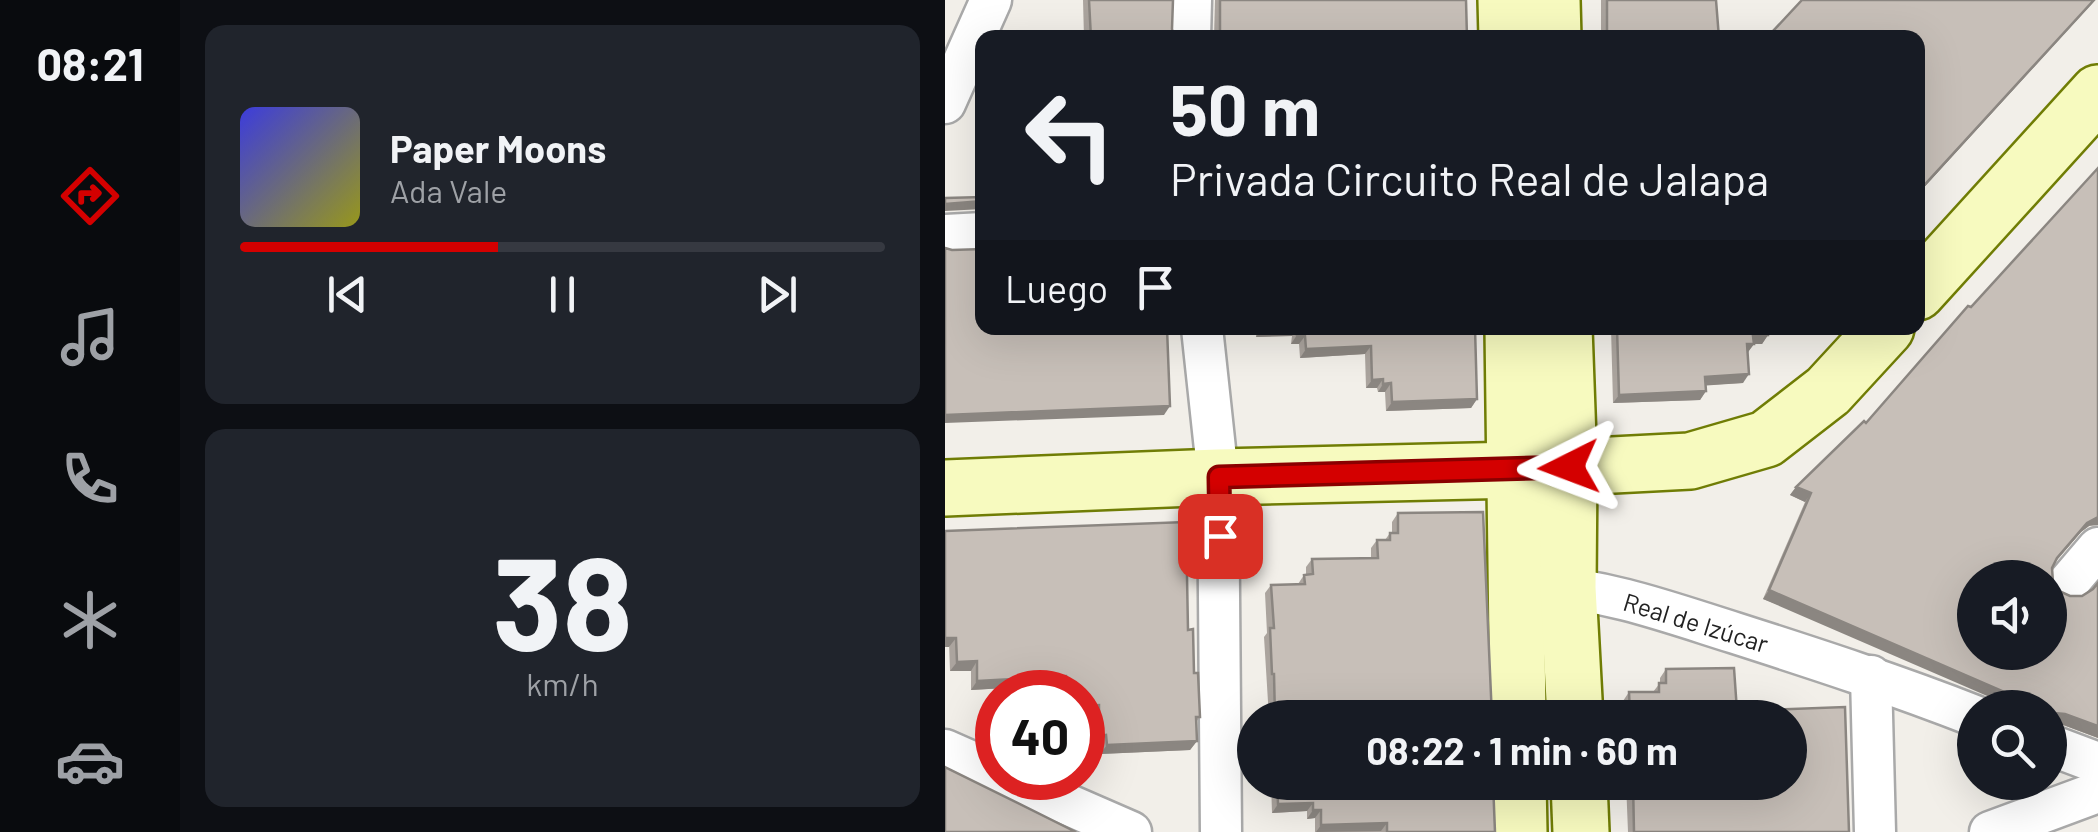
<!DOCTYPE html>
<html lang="es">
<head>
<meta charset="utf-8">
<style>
  :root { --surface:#171b24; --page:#20242c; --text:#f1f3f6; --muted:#9ea1a6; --line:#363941; --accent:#d40000 }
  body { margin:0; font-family:Barlow,sans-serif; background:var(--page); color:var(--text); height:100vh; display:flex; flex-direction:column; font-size:38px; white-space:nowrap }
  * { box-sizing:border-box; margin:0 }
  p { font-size:32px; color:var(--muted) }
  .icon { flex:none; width:55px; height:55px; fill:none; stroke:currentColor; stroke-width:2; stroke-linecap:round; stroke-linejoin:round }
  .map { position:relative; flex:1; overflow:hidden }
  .side { display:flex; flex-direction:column; gap:25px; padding:25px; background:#0d0f14; width:765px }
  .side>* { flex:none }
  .top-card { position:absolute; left:30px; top:30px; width:950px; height:305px; border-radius:20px; box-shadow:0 10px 40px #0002; background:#171b24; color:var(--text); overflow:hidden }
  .fabs { position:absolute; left:1012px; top:560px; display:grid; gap:20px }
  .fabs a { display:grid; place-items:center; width:110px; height:110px; border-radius:50%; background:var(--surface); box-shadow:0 10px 40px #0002; font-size:50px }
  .speed { position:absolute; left:30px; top:670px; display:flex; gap:20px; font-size:50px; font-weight:700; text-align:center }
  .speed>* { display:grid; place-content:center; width:130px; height:130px; border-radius:50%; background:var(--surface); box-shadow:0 10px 40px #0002; line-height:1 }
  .speed .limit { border:15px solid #d22; background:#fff; color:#111 }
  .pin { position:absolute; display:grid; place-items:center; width:85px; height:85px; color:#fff; margin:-42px; border-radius:20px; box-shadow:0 5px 15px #0006 }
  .me { position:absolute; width:110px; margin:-55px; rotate:267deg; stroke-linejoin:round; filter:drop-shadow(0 0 8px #0008) }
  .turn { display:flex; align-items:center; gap:35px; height:210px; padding:0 30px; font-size:45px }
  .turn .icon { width:130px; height:130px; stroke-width:2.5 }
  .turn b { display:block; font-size:70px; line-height:85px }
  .then { display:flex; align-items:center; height:95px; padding:0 30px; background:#0003; gap:20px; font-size:38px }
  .side .widget { flex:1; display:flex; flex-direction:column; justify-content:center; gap:15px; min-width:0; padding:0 35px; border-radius:20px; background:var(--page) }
  .side .dial { align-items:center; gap:0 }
  .dial b { font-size:130px; line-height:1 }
  .song { display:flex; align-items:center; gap:30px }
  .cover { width:120px; height:120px; border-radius:15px; background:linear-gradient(135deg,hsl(240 70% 55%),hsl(60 70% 35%)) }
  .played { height:10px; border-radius:5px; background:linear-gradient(90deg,var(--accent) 40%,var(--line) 40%) }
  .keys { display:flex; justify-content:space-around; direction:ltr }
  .trip { position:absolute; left:292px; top:700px; width:570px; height:100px; border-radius:50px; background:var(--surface); box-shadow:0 10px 40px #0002; font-weight:700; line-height:100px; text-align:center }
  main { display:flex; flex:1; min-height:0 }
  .tabs { display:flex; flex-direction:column; width:180px; justify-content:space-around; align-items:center; background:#090b0e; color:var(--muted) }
  .tabs .icon { width:70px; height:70px }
  .tabs .selected { color:var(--accent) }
  .tabs b { font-size:45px; color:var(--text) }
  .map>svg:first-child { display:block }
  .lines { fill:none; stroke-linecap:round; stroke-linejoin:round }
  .street-casing { stroke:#a9a9a9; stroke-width:45 }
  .secondary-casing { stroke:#707d05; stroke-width:60 }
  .street { stroke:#fff; stroke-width:40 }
  .secondary { stroke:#f7fabf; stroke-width:55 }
  .wall { fill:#aba49e }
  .shaded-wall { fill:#8b8681 }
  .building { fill:#c7bfb8; stroke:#8b8681; stroke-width:2.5; fill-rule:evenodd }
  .route-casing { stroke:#8a0000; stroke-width:25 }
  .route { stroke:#d40000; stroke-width:18 }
  .labels { text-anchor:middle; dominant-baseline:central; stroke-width:9; stroke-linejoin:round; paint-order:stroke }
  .street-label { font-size:25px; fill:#222; stroke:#fff }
</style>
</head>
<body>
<main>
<nav class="tabs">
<b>08:21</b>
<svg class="icon selected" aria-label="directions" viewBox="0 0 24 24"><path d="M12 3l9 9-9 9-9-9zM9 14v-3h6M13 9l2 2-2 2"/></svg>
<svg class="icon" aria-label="music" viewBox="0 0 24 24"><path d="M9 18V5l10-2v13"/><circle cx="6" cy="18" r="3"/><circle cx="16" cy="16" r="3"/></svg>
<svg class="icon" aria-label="phone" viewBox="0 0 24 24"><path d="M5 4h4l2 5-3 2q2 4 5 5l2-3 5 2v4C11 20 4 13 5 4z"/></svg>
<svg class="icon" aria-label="climate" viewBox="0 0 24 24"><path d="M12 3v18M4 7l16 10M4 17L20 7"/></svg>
<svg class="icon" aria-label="car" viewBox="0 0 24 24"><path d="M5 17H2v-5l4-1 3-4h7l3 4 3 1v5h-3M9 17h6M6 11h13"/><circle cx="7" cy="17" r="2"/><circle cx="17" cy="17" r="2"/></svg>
</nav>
<section class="side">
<div class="widget">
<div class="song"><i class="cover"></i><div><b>Paper Moons</b><p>Ada Vale</p></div></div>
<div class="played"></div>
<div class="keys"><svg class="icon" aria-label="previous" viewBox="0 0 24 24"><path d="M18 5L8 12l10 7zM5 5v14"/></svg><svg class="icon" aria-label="pause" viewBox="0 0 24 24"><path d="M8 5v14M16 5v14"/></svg><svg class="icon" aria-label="next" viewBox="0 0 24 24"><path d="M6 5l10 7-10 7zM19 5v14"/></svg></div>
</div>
<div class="widget dial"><b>38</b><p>km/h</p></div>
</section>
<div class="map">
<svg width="1153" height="832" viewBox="0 0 1153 832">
  <rect width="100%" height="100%" fill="#f2efe9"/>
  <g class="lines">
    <g class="street-casing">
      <g id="street">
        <polyline points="245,38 246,0"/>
        <polyline points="0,103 46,0"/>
        <polyline points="0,235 38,233"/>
        <polyline points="257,328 273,477 276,832"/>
        <polyline points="1124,582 1153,548"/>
        <path d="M 597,586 C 664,590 726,613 790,633 C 871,659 951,685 1030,716"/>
        <polyline points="926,676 930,832"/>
        <polyline points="1105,745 1153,763"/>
        <polyline points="0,750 52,773"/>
        <polyline points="62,778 186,832"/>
        <polyline points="1045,832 1153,792"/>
      </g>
    </g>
    <g class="secondary-casing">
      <g id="secondary">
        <polyline points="561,0 562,38"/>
        <polyline points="607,0 608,38"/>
        <polyline points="972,292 1153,93"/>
        <polyline points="568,328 573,718"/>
        <polyline points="619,328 624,467 623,588 630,718"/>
        <polyline points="0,488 273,477 572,470 745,461 821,439 883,391 941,328"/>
        <polyline points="573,782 574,832"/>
        <polyline points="634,782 636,832"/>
      </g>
    </g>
    <use href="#street" class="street"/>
    <use href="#secondary" class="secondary"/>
  </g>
  <g class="wall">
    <polygon points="138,0 228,0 227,29 229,38 139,38"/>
    <polygon points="270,0 521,0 522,38 269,38"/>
    <polygon points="656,0 771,0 774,38 656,38"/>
    <polygon points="1150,0 972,195 972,38 824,38 829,30"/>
    <polygon points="311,328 530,328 532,399 526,408 441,411 440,392 433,392 432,388 421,388 420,354 355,358 354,344 346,344 347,336 311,337"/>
    <polygon points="666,328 823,328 823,335 817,344 809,344 803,352 798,383 760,385 761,391 755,400 668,403"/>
    <polygon points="921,423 1144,526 1136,532 1110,562 1107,568 1108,582 1114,591 1125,596 1137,596 1148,589 1153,583 1153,738 1113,723 1105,722 1105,708 818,599 860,502 845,495 851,487"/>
    <polygon points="453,513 547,718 324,718 319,637 322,633 320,593 326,585 353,584 359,575 361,575 361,567 367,559 426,558 426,548 432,540 440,540 445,533 447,533 447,522"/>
    <polygon points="0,531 243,630 255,717 251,722 252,741 245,750 155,754 155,745 147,745 147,714 138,715 138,692 115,692 115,685 26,690 26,671 5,671"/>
    <polygon points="789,668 792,711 900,707 904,832 683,832 681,782 845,782 845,718 679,718 678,701 684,692 708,692 715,683 715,678 721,669"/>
    <polygon points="326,782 548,782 550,832 370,832 370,818 362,819 362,811 327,813"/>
  </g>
  <g class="shaded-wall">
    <polygon points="1149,0 1150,0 972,195 972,193"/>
    <polygon points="38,201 38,209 0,211 0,204 5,203"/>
    <polygon points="353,328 347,336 311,337 317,329"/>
    <polygon points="352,335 360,336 354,344 346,344"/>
    <polygon points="823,335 817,344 809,344 803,352 796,353 808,336"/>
    <polygon points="426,346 420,354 355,358 361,349"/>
    <polygon points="804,374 798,383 754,386 760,377"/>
    <polygon points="438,379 432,388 421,388 427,380"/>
    <polygon points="446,383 440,392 433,392 438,384"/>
    <polygon points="761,391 755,400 668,403 674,395"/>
    <polygon points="532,399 526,408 441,411 447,402"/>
    <polygon points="225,406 219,415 0,423 0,415"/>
    <polygon points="851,487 866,493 860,502 845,495"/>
    <polygon points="1150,517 1153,517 1153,525 1144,526 1136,532 1106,567 1142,523"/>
    <polygon points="824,590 1096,708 1070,708 818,599"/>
    <polygon points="0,638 11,638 4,647 0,647"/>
    <polygon points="32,661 26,671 5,671 12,662"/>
    <polygon points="121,676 115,685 26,690 32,681"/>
    <polygon points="154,705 147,714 138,715 138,706"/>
    <polygon points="1105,711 1120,714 1153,726 1153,738 1113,723 1105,722"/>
    <polygon points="161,735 155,745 147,745 154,736"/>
    <polygon points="252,741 245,750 155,754 162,745"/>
    <polygon points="368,803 362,811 327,813 333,804"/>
    <polygon points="368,810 376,810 370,818 362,819"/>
    <polygon points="442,823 436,831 371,832 376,825"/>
  </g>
  <g class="building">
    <polygon points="144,0 228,0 227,29 229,38 146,38"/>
    <polygon points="275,0 521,0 522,38 272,38 275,31"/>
    <polygon points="662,0 771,0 774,38 662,38"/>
    <polygon points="857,0 1149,0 972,193 972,38 838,38 829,30"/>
    <path d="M 1153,168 L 1153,517 L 1142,523 L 1112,558 L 1107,568 L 1108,582 L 1114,591 L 1125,596 L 1137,596 L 1148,589 L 1153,583 L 1153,726 L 1120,714 L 1109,713 L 1105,711 L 1105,708 L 1096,708 L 824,590 L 866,493 L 851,487 L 919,421 L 921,423 L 1023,306 L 1026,307 ZM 1030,578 L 1105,578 L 1105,652 L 1030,652 Z"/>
    <polygon points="38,197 38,201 0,204 0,198"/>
    <polygon points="0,248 7,250 38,249 38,328 222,328 225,406 0,415"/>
    <polygon points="317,328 530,328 532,399 447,402 446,383 438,384 438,379 427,380 426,346 361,349 360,336 352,335 353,328 317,329"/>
    <polygon points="672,328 823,328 823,335 808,336 809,344 802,344 804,374 760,377 761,391 674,395"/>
    <polygon points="538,512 547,718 330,718 329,674 327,674 325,628 329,628 326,585 360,584 359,575 368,574 367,559 433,558 432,540 445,540 445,533 453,533 453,513"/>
    <polygon points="241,522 243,630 248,629 249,673 253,673 255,717 251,717 252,741 162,745 161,735 154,736 154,705 138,706 138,692 122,692 121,676 32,681 32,661 12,662 11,638 0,638 0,531"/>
    <polygon points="789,668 792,711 900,707 904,832 689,832 688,782 845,782 845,718 682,718 682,714 685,714 684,692 714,692 714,683 721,683 721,669"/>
    <polygon points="0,767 131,832 0,832"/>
    <polygon points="332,782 548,782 550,832 442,832 442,823 376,825 376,810 368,810 368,803 333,804"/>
  </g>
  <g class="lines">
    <g class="route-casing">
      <polyline id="route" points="275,536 274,477 624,467"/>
    </g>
    <use href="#route" class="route"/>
  </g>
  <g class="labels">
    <g class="street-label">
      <text transform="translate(751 622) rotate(17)">Real de Izúcar</text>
    </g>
  </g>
</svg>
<div class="fabs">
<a><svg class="icon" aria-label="sound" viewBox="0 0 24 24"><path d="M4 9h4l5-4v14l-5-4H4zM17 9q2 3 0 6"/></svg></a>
<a><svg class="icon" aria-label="search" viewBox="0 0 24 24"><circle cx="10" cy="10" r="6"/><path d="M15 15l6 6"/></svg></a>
</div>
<div class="speed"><div class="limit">40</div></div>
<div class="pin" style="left:275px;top:536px;background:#d93025"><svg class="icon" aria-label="arrive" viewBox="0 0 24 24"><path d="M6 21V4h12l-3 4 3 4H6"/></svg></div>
<svg class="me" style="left:624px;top:467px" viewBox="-20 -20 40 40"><path d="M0-17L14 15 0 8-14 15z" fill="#d40000" stroke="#fff" stroke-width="4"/></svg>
<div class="trip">08:22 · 1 min · 60 m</div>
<div class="top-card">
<div class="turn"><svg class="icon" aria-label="left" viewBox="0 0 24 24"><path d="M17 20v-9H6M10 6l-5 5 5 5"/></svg><div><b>50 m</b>Privada Circuito Real de Jalapa</div></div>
<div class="then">Luego<svg class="icon" aria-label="arrive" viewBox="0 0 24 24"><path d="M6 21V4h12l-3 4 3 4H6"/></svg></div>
</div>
</div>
</main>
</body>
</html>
